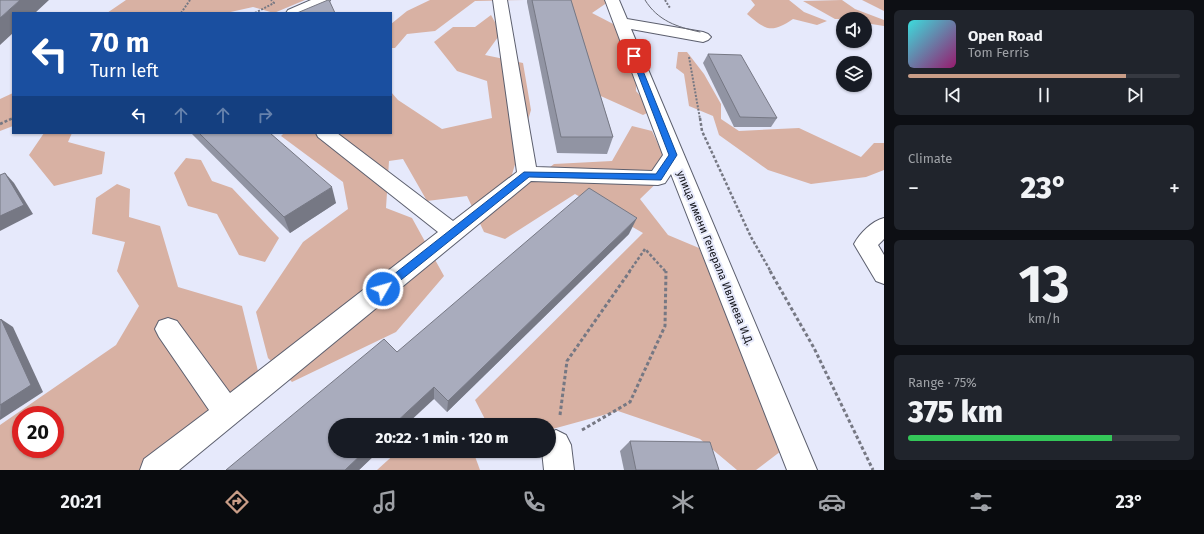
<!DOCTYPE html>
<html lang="en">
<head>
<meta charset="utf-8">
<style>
  :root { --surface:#171b24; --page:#20242c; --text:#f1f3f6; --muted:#9ea1a6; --line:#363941; --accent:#c99d87 }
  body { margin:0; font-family:"Fira Sans",sans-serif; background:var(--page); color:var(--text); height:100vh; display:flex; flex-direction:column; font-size:15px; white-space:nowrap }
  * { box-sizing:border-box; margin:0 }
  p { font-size:13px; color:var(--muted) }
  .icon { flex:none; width:22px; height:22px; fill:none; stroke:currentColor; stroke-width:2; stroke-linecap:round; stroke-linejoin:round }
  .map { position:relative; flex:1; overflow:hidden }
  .details { display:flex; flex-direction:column; gap:10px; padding:10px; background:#0d0f14; width:320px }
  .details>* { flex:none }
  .banner { position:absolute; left:12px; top:12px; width:380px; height:122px; border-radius:0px; box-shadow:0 1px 3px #0004; background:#1a4fa0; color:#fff; overflow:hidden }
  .tools { position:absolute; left:836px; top:12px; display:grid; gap:8px }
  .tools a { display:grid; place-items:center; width:36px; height:36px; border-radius:50%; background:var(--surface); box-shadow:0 1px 3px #0004; font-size:20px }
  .speed { position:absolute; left:12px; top:406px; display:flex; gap:8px; font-size:20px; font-weight:700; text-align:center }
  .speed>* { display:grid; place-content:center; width:52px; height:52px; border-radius:50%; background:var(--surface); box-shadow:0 1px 3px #0004; line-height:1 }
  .speed .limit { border:6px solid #d22; background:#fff; color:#111 }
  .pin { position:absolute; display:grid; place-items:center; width:34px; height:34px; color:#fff; margin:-17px; border-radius:8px; box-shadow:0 2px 6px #0006 }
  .me { position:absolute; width:44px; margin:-22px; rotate:52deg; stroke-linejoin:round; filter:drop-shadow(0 0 3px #0008) }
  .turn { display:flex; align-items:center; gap:14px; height:84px; padding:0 12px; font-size:18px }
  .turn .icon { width:52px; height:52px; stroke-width:2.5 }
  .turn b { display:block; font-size:28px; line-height:34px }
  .lanes { display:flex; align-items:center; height:38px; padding:0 12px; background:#0003; justify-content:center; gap:20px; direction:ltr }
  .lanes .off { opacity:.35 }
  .big { font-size:30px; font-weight:800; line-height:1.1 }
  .details .tile { flex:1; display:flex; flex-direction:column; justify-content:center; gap:6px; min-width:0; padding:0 14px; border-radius:6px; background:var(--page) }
  .details .dial { align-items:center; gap:0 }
  .dial b { font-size:52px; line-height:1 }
  .song { display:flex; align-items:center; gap:12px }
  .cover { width:48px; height:48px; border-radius:6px; background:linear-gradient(135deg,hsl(180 70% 55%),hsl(320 70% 35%)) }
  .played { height:4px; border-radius:2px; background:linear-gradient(90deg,var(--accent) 80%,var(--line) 80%) }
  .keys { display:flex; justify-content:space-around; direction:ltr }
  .heat { display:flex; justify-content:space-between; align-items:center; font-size:22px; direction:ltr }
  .charge { height:6px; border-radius:3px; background:linear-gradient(90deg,#34c759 75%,var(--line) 0) }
  .trip { position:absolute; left:328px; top:418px; width:228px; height:40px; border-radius:20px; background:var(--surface); box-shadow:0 1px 3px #0004; font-weight:800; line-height:40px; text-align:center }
  .dock { display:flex; height:64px; justify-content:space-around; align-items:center; background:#090b0e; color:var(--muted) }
  .dock .icon { width:28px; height:28px }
  .dock .on { color:var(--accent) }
  .dock b { font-size:18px; color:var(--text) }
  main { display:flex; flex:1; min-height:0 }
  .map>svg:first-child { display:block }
  .green { fill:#d8b1a3; fill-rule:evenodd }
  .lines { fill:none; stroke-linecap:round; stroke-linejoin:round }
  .minor-casing { stroke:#5c5f6e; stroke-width:2 }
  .path-far2 { stroke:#767883; stroke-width:2; stroke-dasharray:2 1.5; stroke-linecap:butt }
  .path-far1 { stroke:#767883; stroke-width:2.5; stroke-dasharray:3 2; stroke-linecap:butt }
  .path { stroke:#767883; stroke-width:3; stroke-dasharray:3.5 2.5; stroke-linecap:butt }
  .minor { fill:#fff; fill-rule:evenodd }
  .tram { stroke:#676974; stroke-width:1 }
  .wall { fill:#9194a3 }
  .shaded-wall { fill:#767884 }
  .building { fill:#a9acbd; stroke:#767884 }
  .route { fill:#1a73e8; stroke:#114b97 }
  .labels { text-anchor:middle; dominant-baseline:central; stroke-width:4; stroke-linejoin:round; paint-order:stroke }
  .street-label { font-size:11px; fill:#111218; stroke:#e6e9fb }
</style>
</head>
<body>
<main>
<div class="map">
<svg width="884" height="470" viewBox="0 0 884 470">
  <rect width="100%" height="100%" fill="#e6e9fb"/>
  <g class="green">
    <polygon points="126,0 305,0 274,13 253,7 226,13 107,13"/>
    <polygon points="430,0 525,0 475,1 435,31 407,34 395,48 391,48 391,24 407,11"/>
    <polygon points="569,0 611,0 592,13 619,27 621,49 637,53 636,91 653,110 643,115 594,93"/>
    <path d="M 751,0 L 789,0 L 804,12 L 827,21 L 817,25 L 793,19 C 771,34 766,30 747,14 L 755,5 Z"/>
    <polygon points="842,0 855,9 884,20 884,26 865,23 865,19 835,19 803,1"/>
    <polygon points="862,0 884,0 884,11"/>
    <polygon points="491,15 501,33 485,55 523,63 531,110 511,178 532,181 554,164 612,161 632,126 652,131 670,170 640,199 668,235 699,248 785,448 756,470 737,470 700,439 618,411 549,430 549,425 488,425 475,400 643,233 575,194 505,239 484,232 467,196 427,201 403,159 389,161 386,208 412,218 444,276 396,332 292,382 268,358 256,312 303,242 348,209 343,182 281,136 284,133 391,133 391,92 398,100 442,129 492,118 487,81 457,71 434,42 453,27 475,27"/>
    <polygon points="678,52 687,52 704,74 721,104 721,119 739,131 799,128 861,157 874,143 884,143 884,170 866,177 811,184 768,170 719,135 713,116 689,106 684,74 676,68"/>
    <polygon points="13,93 13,126 0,131 0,99"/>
    <polygon points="44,133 72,133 68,142 105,152 102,174 54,186 29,155"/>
    <polygon points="186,158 201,160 212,181 232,188 279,238 265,262 239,255 217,214 188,206 174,173"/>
    <path d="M 117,184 L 130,189 L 129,217 L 160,226 L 178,287 L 242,306 L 258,371 L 198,444 L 155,470 L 0,470 L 0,425 L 116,345 L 139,306 L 117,271 L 125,242 L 92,234 L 96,198 ZM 21,415 L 55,415 L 55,449 L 21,449 Z"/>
    <polygon points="398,451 473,451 480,470 377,470"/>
  </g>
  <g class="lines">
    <g class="minor-casing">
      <g id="minor">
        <polygon points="311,0 330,0 328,3 305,13 286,13 288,10"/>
        <polygon points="493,0 507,0 536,167 652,171 663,155 605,0 619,0 627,19 703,32 708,34 711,37 708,40 703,42 631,29 817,470 787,470 671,174 665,183 658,185 531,181 179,470 140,470 144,459 209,410 159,337 155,329 159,321 168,318 177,321 230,393 438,232 318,137 316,133 337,133 453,221 517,172"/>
        <path d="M 884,218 L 884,239 L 878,245 L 884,255 L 884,284 L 876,281 L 854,244 C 860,233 872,221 884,218 Z"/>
        <polygon points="556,430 566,435 571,445 574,470 544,470 542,451 549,451 549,433"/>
      </g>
    </g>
    <g class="path-far2">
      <polyline points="665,0 670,8"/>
      <polyline points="181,13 190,0"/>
      <polyline points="255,13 274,3 271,0"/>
      <polyline points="689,57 700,119"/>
    </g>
    <g class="path-far1">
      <polyline points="700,118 702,131 751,237 771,272"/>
      <polyline points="0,124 13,118"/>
      <polyline points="629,272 645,249 666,272"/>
    </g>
    <g class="path">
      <polyline points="770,271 814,348 873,470"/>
      <polyline points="560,415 567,361 630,271"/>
      <polyline points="582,430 630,402 665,326 666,271"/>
    </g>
    <use href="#minor" class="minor"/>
    <path class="tram" d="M 645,0 C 658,21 677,27 700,32"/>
  </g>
  <g class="wall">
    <polygon points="527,0 571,0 613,137 607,154 557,153 527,2"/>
    <polygon points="708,54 777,118 771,127 734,127 703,63"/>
    <polygon points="191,133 270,133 336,203 290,233"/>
    <polygon points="629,234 447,412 434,399 335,451 379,451 359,470 226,470 397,352"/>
    <polygon points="630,441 719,470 624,470 620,451"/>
  </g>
  <g class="shaded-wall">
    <polygon points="20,0 49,0 35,13 13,13 13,33 0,45 0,18"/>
    <polygon points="5,173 14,183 33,214 0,231 0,216"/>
    <polygon points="332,187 336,203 290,233 284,217"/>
    <polygon points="637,218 629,234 447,412 448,401"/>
    <polygon points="1,319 13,327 43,392 0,420"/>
    <polygon points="434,387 434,399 406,425 393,425"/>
    <polygon points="365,451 379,451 359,470 345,470"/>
  </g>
  <g class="building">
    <polygon points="0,0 20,0 0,18"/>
    <polygon points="328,0 329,0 335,13 297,13"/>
    <polygon points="532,0 571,0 613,137 561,137"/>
    <polygon points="708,54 741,55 777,118 740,117"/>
    <polygon points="199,133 270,133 332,187 284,217"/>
    <polygon points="5,173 24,205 0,216 0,175"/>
    <polygon points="589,188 637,218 448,401 434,387 393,425 335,425 335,451 365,451 345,470 226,470 384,339 397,352"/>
    <polygon points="1,319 31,385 0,405 0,320"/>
    <polygon points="630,441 710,442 719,470 636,470"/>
  </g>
  <polygon class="route" points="634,54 637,56 677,155 661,180 529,177 386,292 379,292 378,289 379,286 524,172 656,174 669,155 631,56"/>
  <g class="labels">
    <g class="street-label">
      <text transform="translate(715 258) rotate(68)">улица имени Генерала Ивлиева И.Д.</text>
    </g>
  </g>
</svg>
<div class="tools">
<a><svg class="icon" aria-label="sound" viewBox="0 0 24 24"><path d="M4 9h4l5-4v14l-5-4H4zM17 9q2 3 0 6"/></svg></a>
<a><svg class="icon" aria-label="layers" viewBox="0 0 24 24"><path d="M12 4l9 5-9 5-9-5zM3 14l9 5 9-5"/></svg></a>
</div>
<div class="speed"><div class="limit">20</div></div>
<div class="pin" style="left:634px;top:56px;background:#d93025"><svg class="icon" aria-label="arrive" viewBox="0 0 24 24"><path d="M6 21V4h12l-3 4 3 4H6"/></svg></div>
<svg class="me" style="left:383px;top:289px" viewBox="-20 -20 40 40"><circle r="17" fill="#1a73e8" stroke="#fff" stroke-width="3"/><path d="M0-11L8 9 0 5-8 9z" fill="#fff"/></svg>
<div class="trip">20:22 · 1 min · 120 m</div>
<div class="banner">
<div class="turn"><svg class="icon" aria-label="left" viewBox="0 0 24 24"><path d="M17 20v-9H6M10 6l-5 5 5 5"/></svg><div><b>70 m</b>Turn left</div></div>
<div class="lanes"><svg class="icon" aria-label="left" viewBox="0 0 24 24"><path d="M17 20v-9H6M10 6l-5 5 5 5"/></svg><svg class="icon off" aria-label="ahead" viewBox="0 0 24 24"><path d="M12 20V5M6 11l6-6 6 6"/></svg><svg class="icon off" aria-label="ahead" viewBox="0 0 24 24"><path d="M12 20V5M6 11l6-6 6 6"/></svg><svg class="icon off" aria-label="right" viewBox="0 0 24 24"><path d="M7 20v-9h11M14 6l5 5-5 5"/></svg></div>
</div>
</div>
<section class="details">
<div class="tile">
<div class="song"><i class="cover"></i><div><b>Open Road</b><p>Tom Ferris</p></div></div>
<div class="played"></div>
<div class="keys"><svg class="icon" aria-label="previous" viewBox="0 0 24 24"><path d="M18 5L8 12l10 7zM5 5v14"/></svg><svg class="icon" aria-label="pause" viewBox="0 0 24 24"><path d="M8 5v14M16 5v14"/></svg><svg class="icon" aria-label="next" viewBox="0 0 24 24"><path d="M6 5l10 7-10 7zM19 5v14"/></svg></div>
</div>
<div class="tile"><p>Climate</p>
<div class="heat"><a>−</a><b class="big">23°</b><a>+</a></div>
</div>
<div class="tile dial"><b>13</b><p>km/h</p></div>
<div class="tile"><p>Range · 75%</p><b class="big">375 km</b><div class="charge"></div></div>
</section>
</main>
<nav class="dock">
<b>20:21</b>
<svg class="icon on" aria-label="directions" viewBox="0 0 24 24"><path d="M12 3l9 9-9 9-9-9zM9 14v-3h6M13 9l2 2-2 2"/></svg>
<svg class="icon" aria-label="music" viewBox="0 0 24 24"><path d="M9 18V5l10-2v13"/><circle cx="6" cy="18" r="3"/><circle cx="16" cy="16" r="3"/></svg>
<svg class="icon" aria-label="phone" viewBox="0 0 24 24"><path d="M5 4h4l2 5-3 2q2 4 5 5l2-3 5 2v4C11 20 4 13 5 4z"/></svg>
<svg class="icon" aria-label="climate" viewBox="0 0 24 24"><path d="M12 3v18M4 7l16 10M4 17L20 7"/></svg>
<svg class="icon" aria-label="car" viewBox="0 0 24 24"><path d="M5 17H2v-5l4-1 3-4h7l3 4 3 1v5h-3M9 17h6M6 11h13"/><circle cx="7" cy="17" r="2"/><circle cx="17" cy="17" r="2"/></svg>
<svg class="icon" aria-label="filters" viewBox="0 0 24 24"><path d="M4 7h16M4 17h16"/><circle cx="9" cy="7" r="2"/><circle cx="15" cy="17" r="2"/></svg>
<b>23°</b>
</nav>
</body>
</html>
